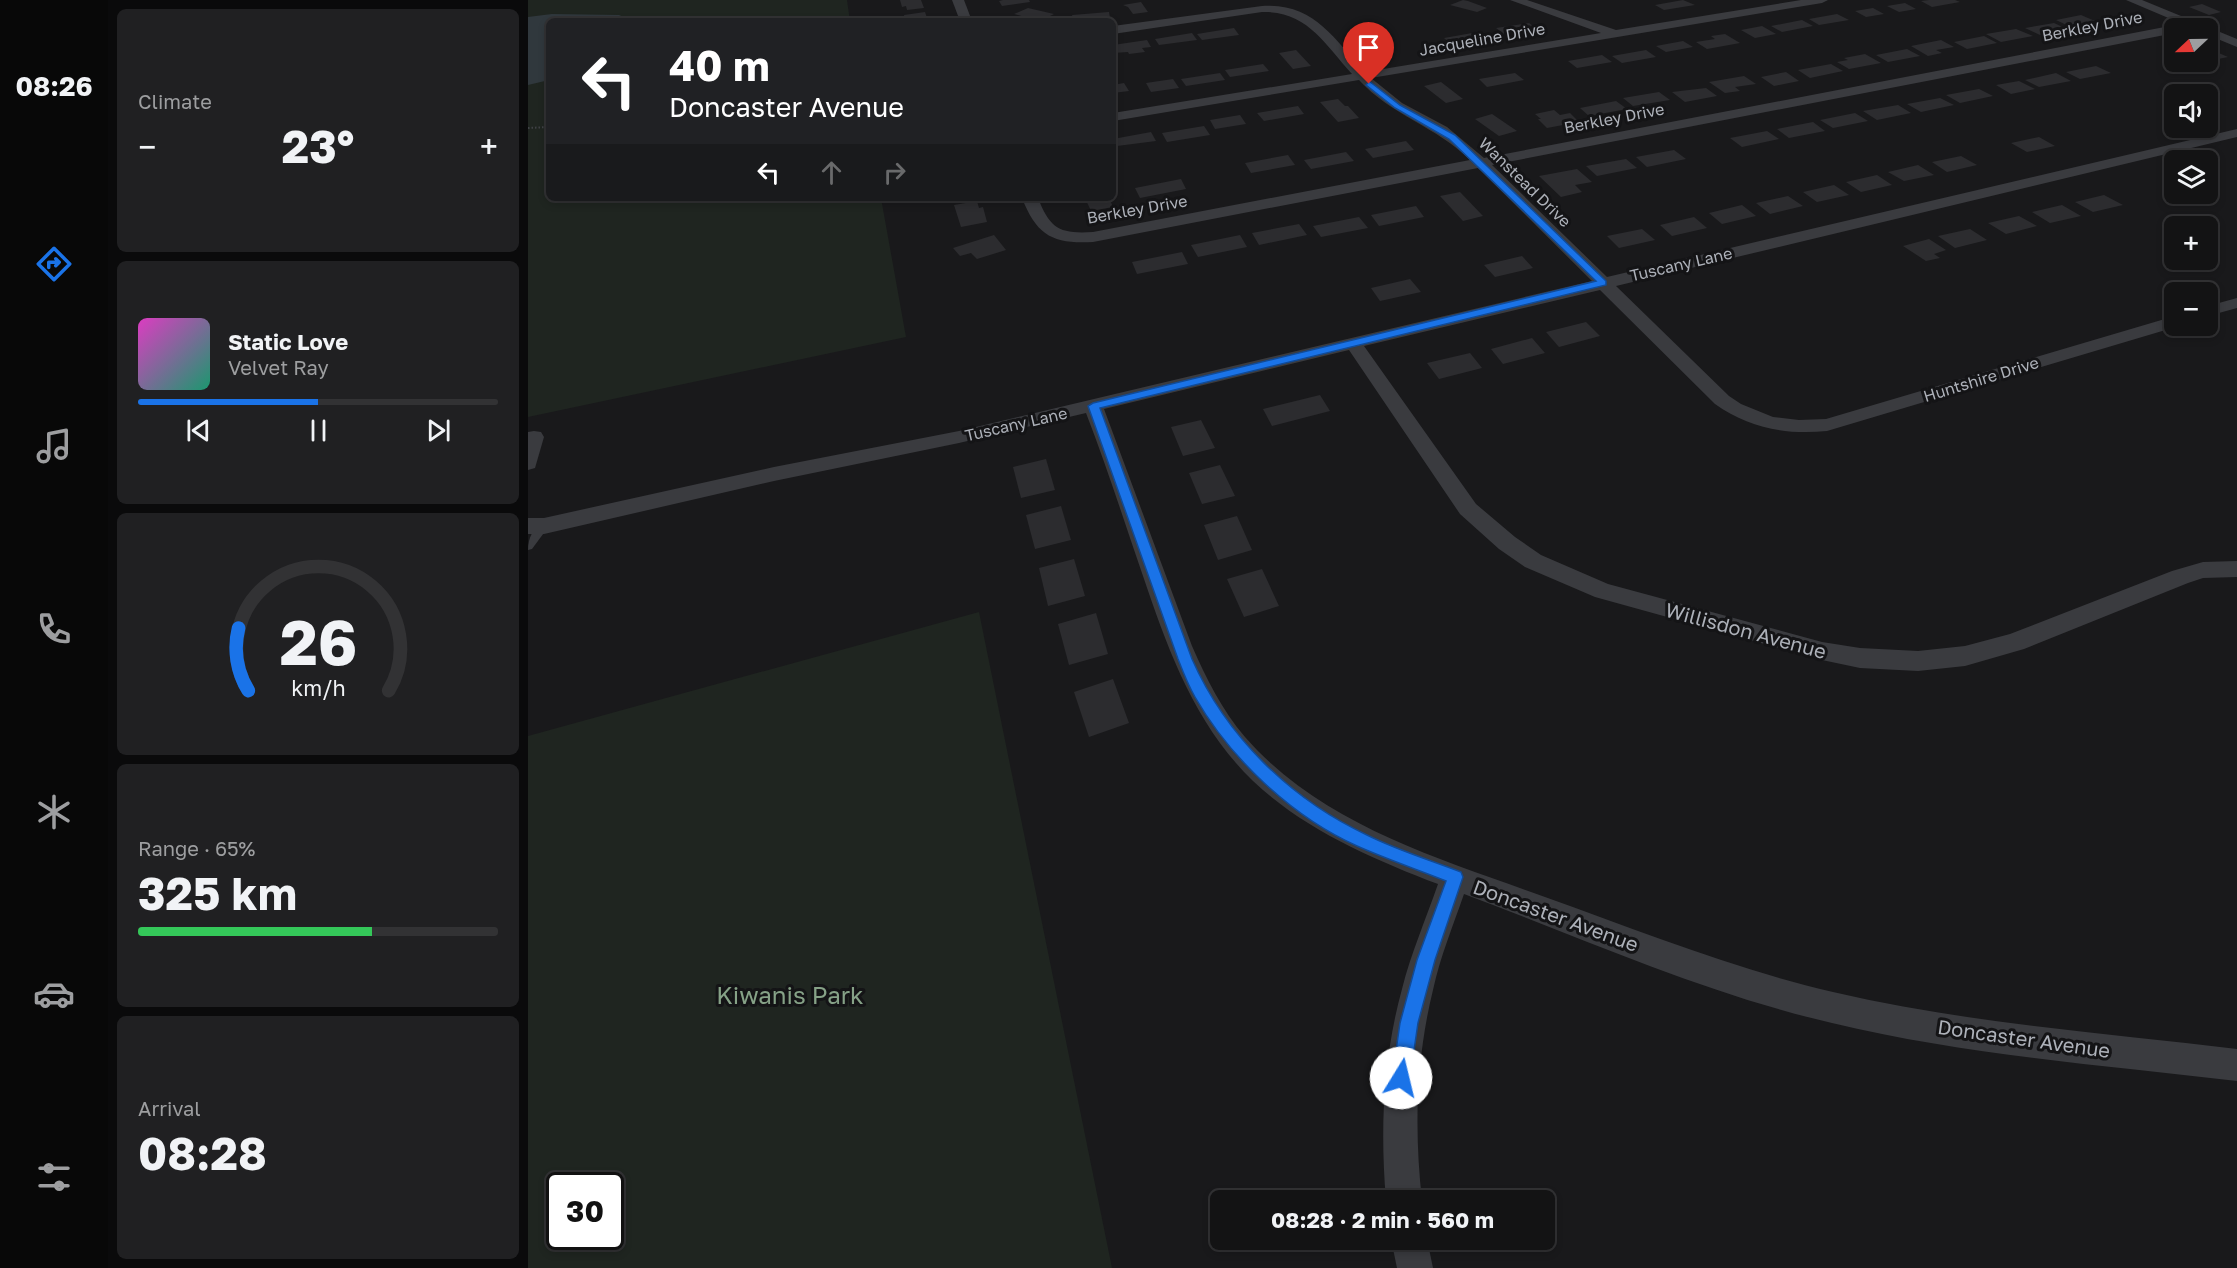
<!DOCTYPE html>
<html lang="en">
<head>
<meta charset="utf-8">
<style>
  :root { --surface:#131314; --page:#202022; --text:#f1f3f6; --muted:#9d9ea0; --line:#323234; --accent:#1a73e8 }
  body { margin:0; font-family:"Golos Text",sans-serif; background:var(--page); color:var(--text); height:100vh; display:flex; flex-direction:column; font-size:22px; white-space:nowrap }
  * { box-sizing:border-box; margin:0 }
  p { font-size:20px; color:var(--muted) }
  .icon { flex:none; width:33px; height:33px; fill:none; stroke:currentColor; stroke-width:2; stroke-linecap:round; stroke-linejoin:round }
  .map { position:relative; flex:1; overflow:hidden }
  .panel { display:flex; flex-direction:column; gap:9px; padding:9px; background:#0a0a0b; width:420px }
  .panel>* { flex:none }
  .top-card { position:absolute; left:18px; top:18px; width:570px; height:183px; border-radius:9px; box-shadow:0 3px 9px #0003,0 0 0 2px var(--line); background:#202124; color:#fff; overflow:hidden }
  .needle { width:39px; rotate:248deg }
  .buttons { position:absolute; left:1636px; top:18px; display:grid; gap:12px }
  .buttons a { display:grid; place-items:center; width:54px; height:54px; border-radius:9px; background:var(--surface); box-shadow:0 3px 9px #0003,0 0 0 2px var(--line); font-size:30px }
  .speed { position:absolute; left:18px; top:1172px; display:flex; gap:12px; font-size:30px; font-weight:700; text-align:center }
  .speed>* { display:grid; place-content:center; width:78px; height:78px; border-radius:50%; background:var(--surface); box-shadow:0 3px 9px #0003,0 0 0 2px var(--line); line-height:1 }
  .speed .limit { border:3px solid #111; border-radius:9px; background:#fff; color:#111 }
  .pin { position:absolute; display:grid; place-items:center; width:51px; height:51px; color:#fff; margin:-62px -26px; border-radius:50% 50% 50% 0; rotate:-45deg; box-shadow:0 0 6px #0007 }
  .pin .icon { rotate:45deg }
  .me { position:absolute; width:66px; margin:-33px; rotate:9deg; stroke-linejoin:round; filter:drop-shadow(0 0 4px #0008) }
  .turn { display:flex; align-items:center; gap:21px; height:126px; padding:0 24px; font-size:27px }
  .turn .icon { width:78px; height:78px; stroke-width:2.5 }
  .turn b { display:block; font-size:42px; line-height:51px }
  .lanes { display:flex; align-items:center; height:57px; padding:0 24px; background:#0003; justify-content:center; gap:30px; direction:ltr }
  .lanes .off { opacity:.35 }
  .big { font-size:45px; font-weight:700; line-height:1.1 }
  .panel .widget { flex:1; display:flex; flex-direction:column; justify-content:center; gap:9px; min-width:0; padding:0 21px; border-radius:9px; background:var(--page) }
  .panel .dial { align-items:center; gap:0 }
  .dial svg { height:156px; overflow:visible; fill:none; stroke:var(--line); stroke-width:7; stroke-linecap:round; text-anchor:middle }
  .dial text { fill:var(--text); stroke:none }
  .song { display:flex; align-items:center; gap:18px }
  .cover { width:72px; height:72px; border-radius:9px; background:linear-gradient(135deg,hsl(310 70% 55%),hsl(160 70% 35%)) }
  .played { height:6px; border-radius:3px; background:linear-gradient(90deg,var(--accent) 50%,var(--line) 50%) }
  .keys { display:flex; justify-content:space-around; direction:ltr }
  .heat { display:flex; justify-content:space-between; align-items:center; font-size:33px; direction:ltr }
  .charge { height:9px; border-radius:4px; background:linear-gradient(90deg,#34c759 65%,var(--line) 0) }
  .trip { position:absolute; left:682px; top:1190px; width:345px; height:60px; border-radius:9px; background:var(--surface); box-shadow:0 3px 9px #0003,0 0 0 2px var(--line); font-weight:700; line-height:60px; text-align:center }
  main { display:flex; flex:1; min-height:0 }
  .dock { display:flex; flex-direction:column; width:108px; justify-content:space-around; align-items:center; background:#080808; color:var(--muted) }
  .dock .icon { width:42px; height:42px }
  .dock .selected { color:var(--accent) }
  .dock b { font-size:27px; color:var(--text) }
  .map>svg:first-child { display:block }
  .green { fill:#1f2520; fill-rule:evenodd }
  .water { fill:#30383d }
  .building { fill:#2c2c2f }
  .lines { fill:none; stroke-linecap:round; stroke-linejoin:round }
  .path { stroke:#404246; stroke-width:2; stroke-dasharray:1.5 2; stroke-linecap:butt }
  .service { fill:#3a3b3f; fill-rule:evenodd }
  .minor { fill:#3a3b3f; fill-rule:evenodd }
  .route { fill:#1a73e8; stroke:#114b97; stroke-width:1.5 }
  .labels { text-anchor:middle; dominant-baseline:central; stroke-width:6; stroke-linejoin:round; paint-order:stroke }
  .far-street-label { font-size:16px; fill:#adb1b9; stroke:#141416 }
  .street-label { font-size:20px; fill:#adb1b9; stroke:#141416 }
  .near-park-label { font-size:24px; fill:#86a287; stroke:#141416 }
</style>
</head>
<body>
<main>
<nav class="dock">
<b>08:26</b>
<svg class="icon selected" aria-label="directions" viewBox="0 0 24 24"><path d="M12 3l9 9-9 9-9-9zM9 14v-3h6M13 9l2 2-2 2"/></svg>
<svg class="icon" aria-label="music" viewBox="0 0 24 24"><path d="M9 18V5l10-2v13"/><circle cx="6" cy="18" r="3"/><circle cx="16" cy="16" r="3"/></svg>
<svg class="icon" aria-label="phone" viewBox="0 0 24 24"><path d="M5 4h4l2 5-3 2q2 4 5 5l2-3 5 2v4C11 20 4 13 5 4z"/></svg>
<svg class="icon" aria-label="climate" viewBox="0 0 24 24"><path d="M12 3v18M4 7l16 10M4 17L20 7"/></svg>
<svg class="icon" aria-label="car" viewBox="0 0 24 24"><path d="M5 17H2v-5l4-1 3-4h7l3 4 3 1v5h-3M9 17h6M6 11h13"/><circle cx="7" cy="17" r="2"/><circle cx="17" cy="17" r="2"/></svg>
<svg class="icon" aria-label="filters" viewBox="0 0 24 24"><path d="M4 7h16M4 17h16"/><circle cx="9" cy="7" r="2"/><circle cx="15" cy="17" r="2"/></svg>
</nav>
<section class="panel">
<div class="widget"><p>Climate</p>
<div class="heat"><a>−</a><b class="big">23°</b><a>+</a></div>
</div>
<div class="widget">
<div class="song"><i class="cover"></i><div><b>Static Love</b><p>Velvet Ray</p></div></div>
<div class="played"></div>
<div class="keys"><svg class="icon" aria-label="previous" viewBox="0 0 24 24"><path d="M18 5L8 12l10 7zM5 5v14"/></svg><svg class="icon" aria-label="pause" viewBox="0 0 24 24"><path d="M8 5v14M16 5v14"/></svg><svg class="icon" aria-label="next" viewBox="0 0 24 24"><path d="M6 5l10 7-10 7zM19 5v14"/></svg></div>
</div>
<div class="widget dial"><svg viewBox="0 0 100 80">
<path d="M14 69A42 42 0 1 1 86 69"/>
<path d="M14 69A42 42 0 0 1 9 37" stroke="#1a73e8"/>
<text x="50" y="56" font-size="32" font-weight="700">26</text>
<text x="50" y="72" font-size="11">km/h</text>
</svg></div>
<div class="widget"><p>Range · 65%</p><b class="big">325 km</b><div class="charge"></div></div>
<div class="widget"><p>Arrival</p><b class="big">08:28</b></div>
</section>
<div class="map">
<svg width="1709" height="1268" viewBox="0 0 1709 1268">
  <rect width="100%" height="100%" fill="#19191b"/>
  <g class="green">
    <polygon points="0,0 319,0 322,21 21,21 21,198 353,198 378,337 0,417"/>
    <path d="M 451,612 L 584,1268 L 0,1268 L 0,736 ZM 32,1185 L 82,1185 L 82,1236 L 32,1236 Z"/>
  </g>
  <polygon class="water" points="24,14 91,15 105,21 21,21 21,80 0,85 0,17"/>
  <g class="building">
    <polygon points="372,0 393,0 396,8 379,10 378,6 374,7"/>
    <polygon points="475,0 501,0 502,2 474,6 471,1"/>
    <polygon points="935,0 940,1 959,8 949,12 922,5"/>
    <polygon points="1155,0 1167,5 1136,10 1127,5"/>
    <polygon points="1401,0 1427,0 1432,2 1404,7 1393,1"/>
    <polygon points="613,2 620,12 605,14 600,7 595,5"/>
    <polygon points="1377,3 1388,9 1371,12 1359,6"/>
    <polygon points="1674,4 1693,12 1681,15 1661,7"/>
    <polygon points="500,8 526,14 512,21 486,14"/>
    <polygon points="1345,8 1356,14 1338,17 1327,11"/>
    <polygon points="397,12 400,21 377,21 376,15"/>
    <polygon points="581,12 582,18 546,21 544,15"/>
    <polygon points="1309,14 1321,20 1291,25 1281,19"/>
    <polygon points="1553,15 1567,21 1552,24 1558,27 1547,29 1528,20"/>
    <polygon points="1274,20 1285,26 1254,32 1243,26"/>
    <polygon points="1001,23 1009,29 976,34 968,28"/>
    <polygon points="1526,23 1539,29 1512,35 1497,28"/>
    <polygon points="1234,26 1248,34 1227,38 1213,30"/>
    <polygon points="706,28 711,35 674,40 669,34"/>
    <polygon points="1488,29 1505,36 1473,42 1458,34"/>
    <polygon points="950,32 958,39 923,44 916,38"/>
    <polygon points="664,33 669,40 631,45 627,39"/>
    <polygon points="1197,34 1212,43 1179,49 1168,42 1187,39 1183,36"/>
    <polygon points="1456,36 1469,43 1439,49 1426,42"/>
    <polygon points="619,40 623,47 614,48 617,52 601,54 600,52 585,53 585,45"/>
    <polygon points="1413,40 1426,47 1408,50 1414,53 1400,56 1383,46"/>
    <polygon points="1155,41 1165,47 1138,52 1128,46"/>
    <polygon points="1379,49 1392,56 1360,62 1348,55"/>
    <polygon points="768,50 783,66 765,69 751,53"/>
    <polygon points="1118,50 1128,57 1094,63 1084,56"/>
    <polygon points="1680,50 1686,51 1700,57 1680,61"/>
    <polygon points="1337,54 1353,63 1321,69 1309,62 1320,60 1316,58"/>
    <polygon points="1074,55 1084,62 1049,68 1040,61"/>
    <polygon points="735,64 741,71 702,77 697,70"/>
    <polygon points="1303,64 1315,71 1282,78 1270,70"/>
    <polygon points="1568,66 1583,73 1552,79 1538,72"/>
    <polygon points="1258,72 1271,81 1246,86 1233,77"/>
    <polygon points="692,73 697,80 658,86 653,79"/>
    <polygon points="987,73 996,80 959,87 951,79"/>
    <polygon points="1528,73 1543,81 1511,87 1497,80"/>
    <polygon points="1216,76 1228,84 1207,87 1212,91 1197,93 1181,82"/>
    <polygon points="645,79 651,88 623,92 618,83"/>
    <polygon points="1491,81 1507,89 1483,94 1468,85"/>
    <polygon points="913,82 935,99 918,103 896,86"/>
    <polygon points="596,83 601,91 585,93 585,85"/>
    <polygon points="1178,88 1189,96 1157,102 1144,92"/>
    <polygon points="1451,89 1465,96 1432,103 1418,95"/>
    <polygon points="1131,92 1142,100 1105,106 1095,98"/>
    <polygon points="1412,98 1426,105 1393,112 1379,104"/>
    <polygon points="810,99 817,106 820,106 831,118 810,122 792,102"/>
    <polygon points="1088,101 1099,109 1061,116 1052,108"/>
    <polygon points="1370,105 1383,113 1349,120 1335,111"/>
    <polygon points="770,106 776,114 736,121 729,113"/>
    <polygon points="1026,110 1032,115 1042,113 1051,122 1019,128 1010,119 1013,119 1007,114"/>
    <polygon points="1327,113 1340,121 1305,128 1292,120"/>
    <polygon points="964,114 989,131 971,136 947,119"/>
    <polygon points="712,115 718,124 687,129 682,120"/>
    <polygon points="1285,122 1297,131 1261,138 1249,129"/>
    <polygon points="676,126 682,135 639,142 634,133"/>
    <polygon points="1239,131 1251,139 1214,147 1202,138"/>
    <polygon points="623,132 628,141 589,146 585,139"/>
    <polygon points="1511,137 1527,146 1499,152 1483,143"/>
    <polygon points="878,141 886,150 845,158 837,149"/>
    <polygon points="1146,150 1158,159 1119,167 1108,157"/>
    <polygon points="818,152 826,161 783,169 776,160"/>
    <polygon points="760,155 767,165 723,173 717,163"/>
    <polygon points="1433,156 1449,165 1419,172 1404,162"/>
    <polygon points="1098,159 1109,168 1069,176 1058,166"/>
    <polygon points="1390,165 1406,175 1376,181 1360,172"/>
    <polygon points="1049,169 1064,182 1047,185 1054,192 1033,197 1011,176"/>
    <polygon points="1349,175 1364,185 1333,192 1318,182"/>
    <polygon points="653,179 658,189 612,198 607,188"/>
    <polygon points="1306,185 1321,195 1289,202 1275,192"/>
    <polygon points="932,192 955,216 935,221 912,196"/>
    <polygon points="1576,195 1595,205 1565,212 1547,202"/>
    <polygon points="1260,196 1275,206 1242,214 1228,203"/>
    <polygon points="557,198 581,198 585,207 563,211"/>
    <polygon points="449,201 451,208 455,207 459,222 433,227 426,205"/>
    <polygon points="1214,205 1228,216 1194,224 1181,213"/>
    <polygon points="1534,205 1553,216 1522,223 1504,212"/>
    <polygon points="888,206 896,217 851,226 843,215"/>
    <polygon points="1491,216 1509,226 1478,234 1460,223"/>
    <polygon points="831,217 840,228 793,237 785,226"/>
    <polygon points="1166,217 1179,228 1144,236 1132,225"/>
    <polygon points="771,224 779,235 731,245 724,233"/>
    <polygon points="1114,229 1127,240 1091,248 1079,236"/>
    <polygon points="1442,229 1459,240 1427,248 1410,236"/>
    <polygon points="466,235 478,250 449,259 443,253 432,256 425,248"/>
    <polygon points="712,235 719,247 670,257 663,245"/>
    <polygon points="1401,239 1418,250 1406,254 1412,258 1398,261 1375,246"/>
    <polygon points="654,252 660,264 609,274 604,262"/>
    <polygon points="994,256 1005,268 967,277 956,265"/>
    <polygon points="882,279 893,292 852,301 843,288"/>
    <polygon points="1058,322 1072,336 1031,347 1018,332"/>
    <polygon points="1004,338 1017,353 975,364 963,349"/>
    <polygon points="942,353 954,368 911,379 899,363"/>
    <polygon points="792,395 802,411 744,426 735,409"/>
    <polygon points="673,420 687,448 655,456 643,427"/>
    <polygon points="518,459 527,490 493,498 485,467"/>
    <polygon points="692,465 707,496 674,504 661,473"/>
    <polygon points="533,506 543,540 507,549 498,515"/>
    <polygon points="709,516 724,550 690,560 676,525"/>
    <polygon points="546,559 557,596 520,606 511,568"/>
    <polygon points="734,569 751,606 716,617 699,579"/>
    <polygon points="568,613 580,654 541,665 530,624"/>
    <polygon points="585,679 601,723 561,737 546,692"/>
  </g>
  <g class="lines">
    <polyline class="path" points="0,128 21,127"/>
    <path class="service" d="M 16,522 L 21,526 L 4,549 L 0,550 C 0,538 5,527 16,522 Z"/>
    <g class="minor">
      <polygon points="424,0 436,0 444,21 432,21"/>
      <path d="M 982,0 L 999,0 L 1088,30 L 1273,0 L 1300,0 L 1294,3 L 843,78 L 874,103 L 919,127 L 956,158 L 1647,25 L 1653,28 L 1647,28 L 1647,33 L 964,165 L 1079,277 L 1709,129 L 1709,137 L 1088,286 L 1201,396 L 1213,404 L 1245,417 L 1271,420 L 1298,419 L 1647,316 L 1647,326 L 1651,326 L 1299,431 C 1258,435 1221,428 1187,404 L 1072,290 L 836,346 L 948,504 L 987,537 L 1013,555 L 1080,584 L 1294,642 L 1332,648 L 1390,651 L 1437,646 L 1482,634 L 1644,571 L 1675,562 L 1709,561 L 1709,577 L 1675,578 L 1660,583 L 1496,649 L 1437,666 L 1390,671 L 1332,668 L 1294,660 L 1067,597 L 997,567 L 971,549 L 932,514 L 821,350 L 576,409 L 664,646 C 678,678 694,710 717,737 C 794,825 910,858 1017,897 C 1112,931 1206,969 1305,992 C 1438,1023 1574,1033 1709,1049 L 1709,1081 C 1574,1065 1437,1055 1304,1023 C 1178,994 1057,939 936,894 C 925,926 912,957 905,990 C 888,1059 886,1129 894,1200 L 858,1200 C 852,1129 855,1058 874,989 C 883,953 898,919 910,884 C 845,859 777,830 725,781 C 667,725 640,650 615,576 C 596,521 579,467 558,413 L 431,443 L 246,481 L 16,534 L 0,534 L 0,518 L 16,518 L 246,467 L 431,431 L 1064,281 L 950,168 L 565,242 C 525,244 509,236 494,198 L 510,198 C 522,229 532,234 565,232 L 942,160 C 909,127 863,115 831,80 L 585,121 L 585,113 L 824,74 C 796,43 779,11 734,12 L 585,34 L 585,26 L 734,6 C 786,3 804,37 837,72 L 1073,33 Z"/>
      <polygon points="1598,0 1614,0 1709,39 1709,47 1680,35 1680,28 1664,28"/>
      <polygon points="1709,298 1709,308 1680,316 1680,306"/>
      <polygon points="6,431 13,432 16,437 7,468 0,470 0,432"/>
      <polygon points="863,1239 899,1239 905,1268 869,1268"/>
    </g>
  </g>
  <path class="route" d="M 841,81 L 872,105 L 927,135 L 1078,281 L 1078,285 L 572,408 L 664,659 C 698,736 762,799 839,835 C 869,850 902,860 933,872 L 935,877 L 907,960 L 890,1023 L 882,1078 L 880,1084 L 873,1087 L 866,1084 L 864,1078 L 872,1023 L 889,960 L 918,881 C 888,869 858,859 829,846 C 764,817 702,758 667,697 C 660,685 655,672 650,659 L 560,406 L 565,403 L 1068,281 L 921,139 L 867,108 L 838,85 Z"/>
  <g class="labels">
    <g class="far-street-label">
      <text transform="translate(1564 26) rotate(-11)">Berkley Drive</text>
      <text transform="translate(954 39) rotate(-10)">Jacqueline Drive</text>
      <text transform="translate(1086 118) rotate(-11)">Berkley Drive</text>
      <text transform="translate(997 182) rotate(44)">Wanstead Drive</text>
      <text transform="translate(609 209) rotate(-10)">Berkley Drive</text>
      <text transform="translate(1153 264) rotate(-13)">Tuscany Lane</text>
      <text transform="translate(1453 379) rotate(-17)">Huntshire Drive</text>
      <text transform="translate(488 424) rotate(-13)">Tuscany Lane</text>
    </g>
    <g class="street-label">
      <text transform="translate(1218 630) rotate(15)">Willisdon Avenue</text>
      <text transform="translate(1028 915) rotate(20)">Doncaster Avenue</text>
      <text transform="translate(1496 1038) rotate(8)">Doncaster Avenue</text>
    </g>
    <g class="near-park-label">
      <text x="262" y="994">Kiwanis Park</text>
    </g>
  </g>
</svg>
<div class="buttons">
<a><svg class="needle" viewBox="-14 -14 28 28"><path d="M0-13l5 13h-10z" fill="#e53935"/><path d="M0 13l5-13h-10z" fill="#9d9ea0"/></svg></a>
<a><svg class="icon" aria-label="sound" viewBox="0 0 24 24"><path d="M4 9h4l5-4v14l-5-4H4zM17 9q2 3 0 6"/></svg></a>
<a><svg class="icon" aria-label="layers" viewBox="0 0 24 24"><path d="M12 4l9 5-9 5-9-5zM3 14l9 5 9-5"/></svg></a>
<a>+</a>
<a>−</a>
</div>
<div class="speed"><div class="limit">30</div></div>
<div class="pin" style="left:841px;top:84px;background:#d93025"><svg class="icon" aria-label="arrive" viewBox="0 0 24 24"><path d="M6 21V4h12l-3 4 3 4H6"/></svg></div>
<svg class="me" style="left:873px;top:1078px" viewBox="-20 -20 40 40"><circle r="19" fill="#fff"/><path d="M0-13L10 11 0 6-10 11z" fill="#1a73e8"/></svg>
<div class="trip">08:28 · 2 min · 560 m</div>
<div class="top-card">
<div class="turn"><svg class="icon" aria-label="left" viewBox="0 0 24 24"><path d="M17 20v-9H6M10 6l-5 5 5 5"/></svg><div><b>40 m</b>Doncaster Avenue</div></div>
<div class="lanes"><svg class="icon" aria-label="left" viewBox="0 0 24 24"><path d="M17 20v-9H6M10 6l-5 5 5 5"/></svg><svg class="icon off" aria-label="ahead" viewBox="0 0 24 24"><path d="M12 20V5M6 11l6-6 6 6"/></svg><svg class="icon off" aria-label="right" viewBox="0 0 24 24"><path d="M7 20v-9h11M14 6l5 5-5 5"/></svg></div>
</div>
</div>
</main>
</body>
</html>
